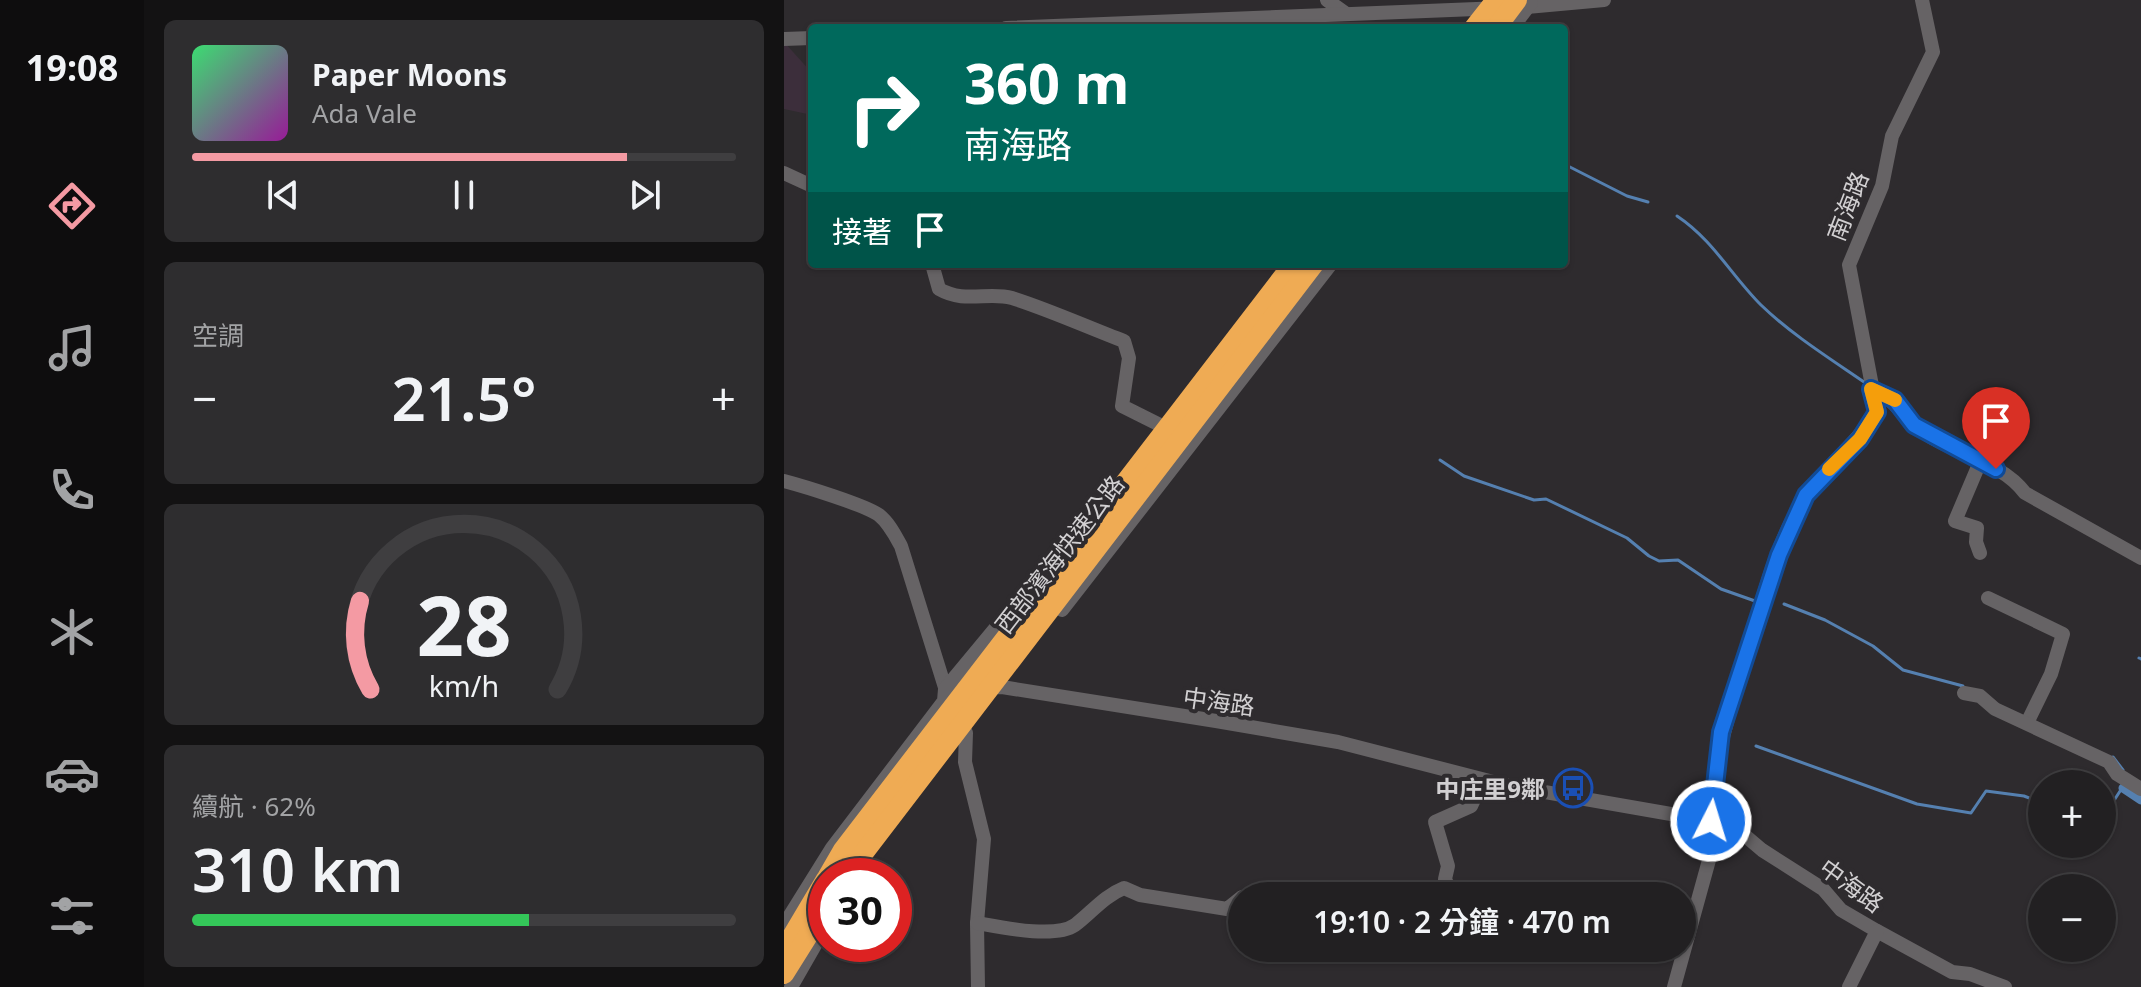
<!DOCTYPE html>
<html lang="zh-TW">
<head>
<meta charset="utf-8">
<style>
  :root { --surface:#222022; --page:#2e2d2f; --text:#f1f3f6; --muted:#a2a3a5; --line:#3f3e40; --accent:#f49aa3 }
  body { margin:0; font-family:"Noto Sans","Noto Sans TC",sans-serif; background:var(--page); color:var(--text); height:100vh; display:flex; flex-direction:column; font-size:30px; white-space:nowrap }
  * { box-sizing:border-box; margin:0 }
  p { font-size:26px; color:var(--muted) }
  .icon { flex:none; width:44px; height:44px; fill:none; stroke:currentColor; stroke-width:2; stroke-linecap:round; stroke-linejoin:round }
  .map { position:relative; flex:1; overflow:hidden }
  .panel { display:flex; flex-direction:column; gap:20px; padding:20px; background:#131213; width:640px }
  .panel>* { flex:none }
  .banner { position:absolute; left:24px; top:24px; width:760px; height:244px; border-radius:8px; box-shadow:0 2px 6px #0004,0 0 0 2px var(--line); background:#00695c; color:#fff; overflow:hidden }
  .fabs { position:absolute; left:1244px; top:770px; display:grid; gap:16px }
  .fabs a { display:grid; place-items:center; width:88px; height:88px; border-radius:50%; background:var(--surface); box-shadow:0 2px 6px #0004,0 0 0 2px var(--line); font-size:40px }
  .speed { position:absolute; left:24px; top:858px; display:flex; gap:16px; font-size:40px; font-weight:700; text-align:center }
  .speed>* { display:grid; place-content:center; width:104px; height:104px; border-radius:50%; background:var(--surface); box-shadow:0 2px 6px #0004,0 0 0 2px var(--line); line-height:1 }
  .speed .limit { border:12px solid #d22; background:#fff; color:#111 }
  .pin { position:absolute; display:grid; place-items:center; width:68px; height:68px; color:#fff; margin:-82px -34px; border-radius:50% 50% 50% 0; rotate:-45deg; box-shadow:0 0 8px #0007 }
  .pin .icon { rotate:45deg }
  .me { position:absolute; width:88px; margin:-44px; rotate:5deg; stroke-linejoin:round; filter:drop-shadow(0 0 6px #0008) }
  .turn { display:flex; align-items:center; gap:28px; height:168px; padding:0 24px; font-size:36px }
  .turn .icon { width:104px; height:104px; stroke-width:2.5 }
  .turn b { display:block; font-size:56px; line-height:68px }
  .then { display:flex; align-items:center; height:76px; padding:0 24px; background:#0003; gap:16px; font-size:30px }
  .big { font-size:60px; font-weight:600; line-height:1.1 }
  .panel .widget { flex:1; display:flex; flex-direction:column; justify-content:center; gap:12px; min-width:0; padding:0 28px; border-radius:12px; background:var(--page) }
  .panel .dial { align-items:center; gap:0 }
  .dial svg { height:208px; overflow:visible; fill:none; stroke:var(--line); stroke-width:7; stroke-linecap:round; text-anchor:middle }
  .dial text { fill:var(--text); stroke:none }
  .song { display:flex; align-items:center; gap:24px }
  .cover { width:96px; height:96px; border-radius:12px; background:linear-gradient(135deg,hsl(140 70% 55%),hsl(300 70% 35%)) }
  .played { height:8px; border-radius:4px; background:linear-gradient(90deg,var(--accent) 80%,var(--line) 80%) }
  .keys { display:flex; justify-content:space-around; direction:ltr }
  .heat { display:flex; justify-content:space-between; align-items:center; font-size:44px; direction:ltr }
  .charge { height:12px; border-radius:6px; background:linear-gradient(90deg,#34c759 62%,var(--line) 0) }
  .trip { position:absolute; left:444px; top:882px; width:468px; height:80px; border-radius:40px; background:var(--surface); box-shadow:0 2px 6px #0004,0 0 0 2px var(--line); font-weight:600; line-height:80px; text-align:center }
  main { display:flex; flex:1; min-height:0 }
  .tab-bar { display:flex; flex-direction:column; width:144px; justify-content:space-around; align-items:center; background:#0e0d0e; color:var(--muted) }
  .tab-bar .icon { width:56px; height:56px }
  .tab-bar .active { color:var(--accent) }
  .tab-bar b { font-size:36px; color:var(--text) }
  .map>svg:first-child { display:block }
  .industrial { fill:#3c2e3b }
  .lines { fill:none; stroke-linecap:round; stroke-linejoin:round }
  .stream { stroke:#5580b0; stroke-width:3 }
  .canal { stroke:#5580b0; stroke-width:9 }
  .minor { stroke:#666365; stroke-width:14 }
  .highway { stroke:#efab54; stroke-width:20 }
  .route-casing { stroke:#114b97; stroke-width:20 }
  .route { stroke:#1a73e8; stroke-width:14 }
  .slow { stroke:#f59e0b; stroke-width:14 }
  .labels { text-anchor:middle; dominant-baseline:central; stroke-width:8; stroke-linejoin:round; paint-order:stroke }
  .street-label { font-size:24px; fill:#d2d0d2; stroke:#2e2b2e }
  .poi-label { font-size:24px; font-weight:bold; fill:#d2d0d2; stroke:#2e2b2e; text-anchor:end }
</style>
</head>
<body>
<main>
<nav class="tab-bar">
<b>19:08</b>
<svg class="icon active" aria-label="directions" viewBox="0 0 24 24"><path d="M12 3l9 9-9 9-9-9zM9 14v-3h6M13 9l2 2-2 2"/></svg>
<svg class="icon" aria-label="music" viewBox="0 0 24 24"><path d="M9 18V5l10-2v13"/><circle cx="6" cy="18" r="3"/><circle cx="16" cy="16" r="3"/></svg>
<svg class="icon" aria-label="phone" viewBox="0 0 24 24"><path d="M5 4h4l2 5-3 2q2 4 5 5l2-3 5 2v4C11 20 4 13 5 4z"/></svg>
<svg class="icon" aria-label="climate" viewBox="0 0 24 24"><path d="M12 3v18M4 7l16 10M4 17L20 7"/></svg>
<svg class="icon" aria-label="car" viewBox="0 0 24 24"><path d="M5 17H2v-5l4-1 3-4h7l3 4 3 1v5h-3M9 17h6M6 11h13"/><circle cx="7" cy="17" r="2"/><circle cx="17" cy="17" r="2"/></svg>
<svg class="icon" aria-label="filters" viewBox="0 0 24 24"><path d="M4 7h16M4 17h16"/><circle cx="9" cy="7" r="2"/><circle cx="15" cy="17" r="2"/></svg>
</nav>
<section class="panel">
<div class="widget">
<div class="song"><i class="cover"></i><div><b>Paper Moons</b><p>Ada Vale</p></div></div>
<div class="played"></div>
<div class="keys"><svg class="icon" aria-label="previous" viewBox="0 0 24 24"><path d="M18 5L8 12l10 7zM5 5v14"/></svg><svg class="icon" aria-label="pause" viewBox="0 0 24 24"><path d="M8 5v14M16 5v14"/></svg><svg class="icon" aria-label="next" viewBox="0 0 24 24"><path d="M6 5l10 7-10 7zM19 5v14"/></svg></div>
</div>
<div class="widget"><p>空調</p>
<div class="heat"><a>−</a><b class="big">21.5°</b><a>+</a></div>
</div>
<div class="widget dial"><svg viewBox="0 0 100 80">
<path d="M14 69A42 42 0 1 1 86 69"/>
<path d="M14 69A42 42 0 0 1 10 35" stroke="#f49aa3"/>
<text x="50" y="56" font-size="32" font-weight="700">28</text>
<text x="50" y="72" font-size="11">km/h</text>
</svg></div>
<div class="widget"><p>續航 · 62%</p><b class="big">310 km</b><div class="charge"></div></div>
</section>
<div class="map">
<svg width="1357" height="987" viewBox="0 0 1357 987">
  <rect width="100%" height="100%" fill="#2e2b2e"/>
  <polygon class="industrial" points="0,42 28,73 28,115 0,109"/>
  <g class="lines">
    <g class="stream">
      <polyline points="570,24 578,28"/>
      <polyline points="780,164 843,196 864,202"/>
      <path d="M 893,216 C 929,240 947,275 977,305 C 1007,334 1045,358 1080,382"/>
      <polyline points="1136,421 1182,447"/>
      <polyline points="656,460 680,476 750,500 762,499 843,538 865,556 875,561 894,560 937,589 971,601"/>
      <polyline points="1000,604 1041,620 1089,646 1119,670 1179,686"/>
      <polyline points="1355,658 1357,659"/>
      <polyline points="972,746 1133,804 1187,813 1202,791 1240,796 1258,803"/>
      <polyline points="1329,757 1339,770"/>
      <polyline points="1318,819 1340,785"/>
    </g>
    <polyline class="canal" points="1339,788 1357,800"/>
    <g class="minor">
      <polyline points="543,0 561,13"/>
      <polyline points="222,28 743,7 820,0"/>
      <polyline points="728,28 747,3"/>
      <polyline points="0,39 28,38"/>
      <polyline points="0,173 28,186"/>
      <path d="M 148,264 L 155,289 C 181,304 204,291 228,298 C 266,310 303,327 340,341 L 345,358 L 338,406 L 378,426"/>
      <path d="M 1087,389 C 1115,403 1110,407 1130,425 C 1163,454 1215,458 1241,493 L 1357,558"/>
      <polyline points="1196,462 1171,521 1193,528 1192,542 1196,553"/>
      <path d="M 0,481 C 19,486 81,505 95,515 C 105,523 111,535 117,546 L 163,694"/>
      <polyline points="1204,598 1279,634 1267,674 1243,723"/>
      <polyline points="278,610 547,264"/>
      <polyline points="161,689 218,687 432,721 554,742 721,785 927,821 958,833 978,850 1039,889 1057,910 1093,931 1168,972 1186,974 1221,987"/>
      <polyline points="1180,693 1196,696 1211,709 1325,762 1333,774 1357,789"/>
      <polyline points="176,720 182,733 181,762 200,839 193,923 194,987"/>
      <polyline points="668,896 661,879 664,866 651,822 687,806 699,780"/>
      <path d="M 193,923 C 216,927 271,939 291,925 C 308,912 320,896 340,888 L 356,895 L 443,909 L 458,897"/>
      <polyline points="0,925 48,848 160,701 161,689 306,514"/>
      <polyline points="7,987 42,926"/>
      <path d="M 890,987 L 930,842 C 922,774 944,721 962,657 C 977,604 991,543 1022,496 C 1042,465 1073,444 1093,412 L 1065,265 L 1098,186 L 1108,136 L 1149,52 L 1138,0"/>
      <polyline points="1065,987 1093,931"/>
    </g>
    <g class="highway">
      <polyline points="690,28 712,0"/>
      <polyline points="712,28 733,0"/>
      <polyline points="44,876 59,850 509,264"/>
      <polyline points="62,876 530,264"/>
      <polyline points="0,950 42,879"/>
      <polyline points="0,974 42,907"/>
    </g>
  </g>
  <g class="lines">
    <g class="route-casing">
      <polyline id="route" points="927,821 937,732 995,555 1022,495 1076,439 1093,412 1087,389 1111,400 1130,425 1212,469"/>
    </g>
    <use href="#route" class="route"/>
    <polyline class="slow" points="1045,469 1076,439 1093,412 1087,389 1111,400"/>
  </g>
  <defs>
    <g id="bus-ring" transform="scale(2)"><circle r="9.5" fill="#2e2b2e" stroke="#1a4fb4" stroke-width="1.5"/><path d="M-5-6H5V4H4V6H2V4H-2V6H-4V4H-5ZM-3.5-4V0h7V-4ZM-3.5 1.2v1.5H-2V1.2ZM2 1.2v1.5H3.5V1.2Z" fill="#1a4fb4"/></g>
  </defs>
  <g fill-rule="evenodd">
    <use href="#bus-ring" x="789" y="788"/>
  </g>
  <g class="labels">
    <g class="street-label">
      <text transform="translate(1063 206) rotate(-69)">南海路</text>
      <text transform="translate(275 554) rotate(-52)">西部濱海快速公路</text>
      <text transform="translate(435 701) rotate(8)">中海路</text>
      <text transform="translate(1068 885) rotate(36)">中海路</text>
    </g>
    <g class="poi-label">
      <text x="761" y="788">中庄里9鄰</text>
    </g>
  </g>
</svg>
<div class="fabs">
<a>+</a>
<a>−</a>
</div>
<div class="speed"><div class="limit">30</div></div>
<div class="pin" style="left:1212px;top:469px;background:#d93025"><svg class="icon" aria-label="arrive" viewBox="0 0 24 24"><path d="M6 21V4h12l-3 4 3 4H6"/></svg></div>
<svg class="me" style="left:927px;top:821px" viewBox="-20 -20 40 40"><circle r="17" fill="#1a73e8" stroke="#fff" stroke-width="3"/><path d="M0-11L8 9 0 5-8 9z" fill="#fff"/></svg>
<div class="trip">19:10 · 2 分鐘 · 470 m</div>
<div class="banner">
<div class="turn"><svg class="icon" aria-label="right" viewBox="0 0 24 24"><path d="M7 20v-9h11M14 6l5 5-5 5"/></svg><div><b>360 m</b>南海路</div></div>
<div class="then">接著<svg class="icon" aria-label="arrive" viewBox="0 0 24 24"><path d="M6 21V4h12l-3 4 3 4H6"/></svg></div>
</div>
</div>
</main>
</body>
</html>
